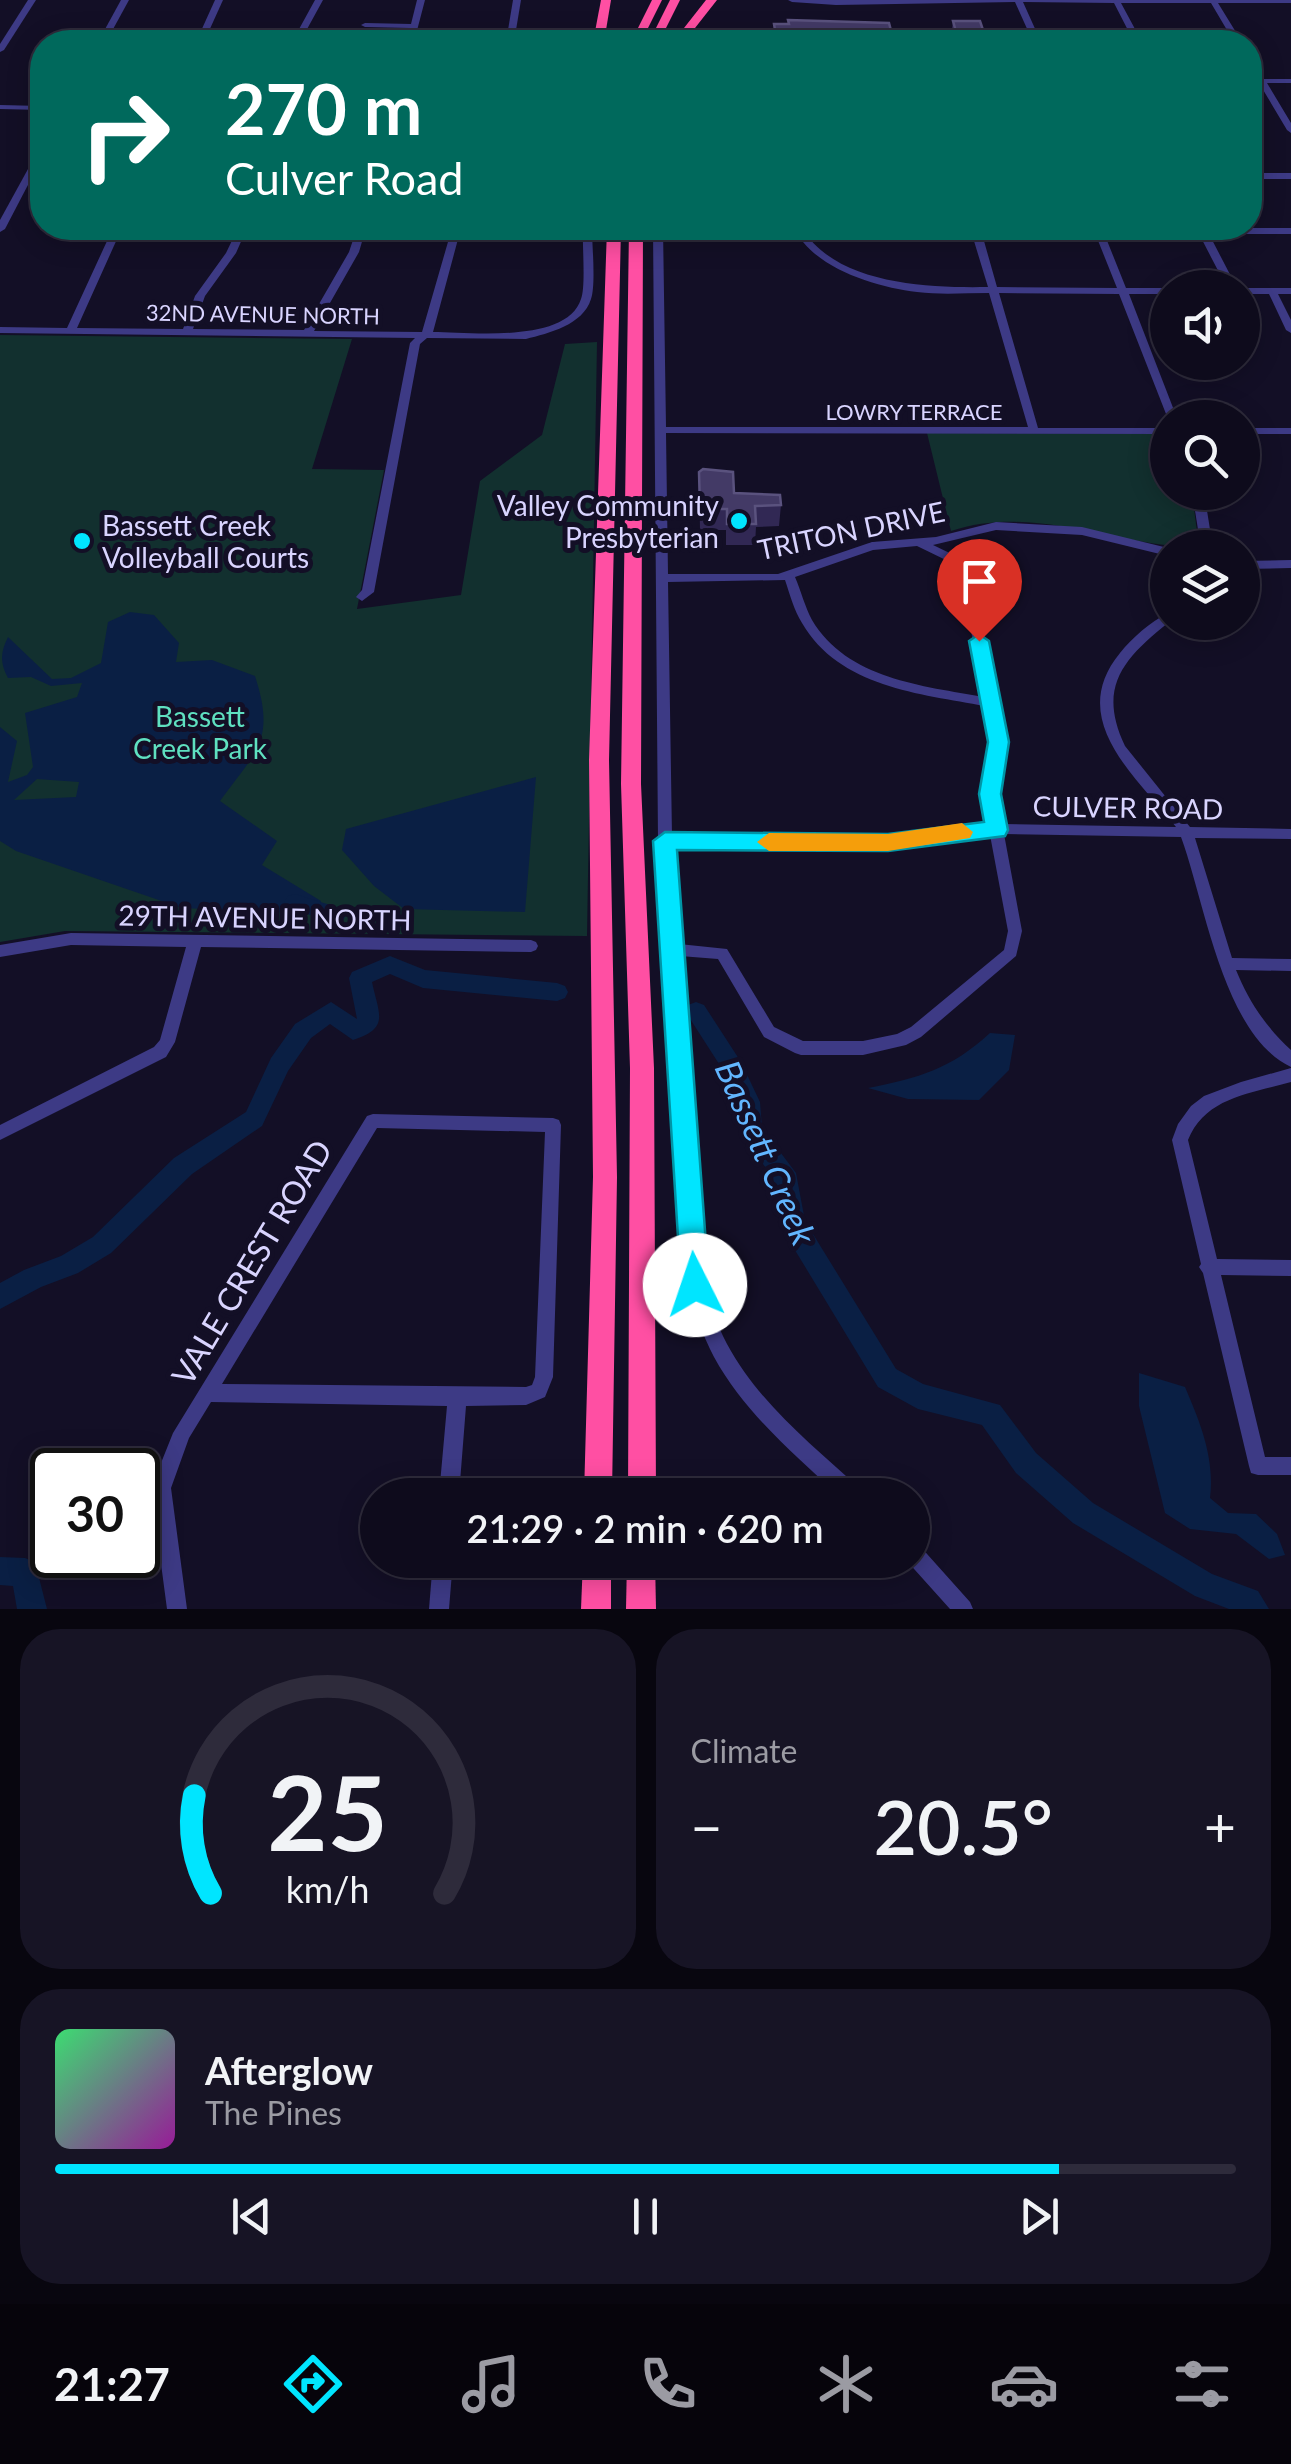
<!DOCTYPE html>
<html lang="en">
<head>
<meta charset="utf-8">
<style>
  :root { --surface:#0e0b1c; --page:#171425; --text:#f1f3f6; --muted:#9b9ba3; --line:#2e2b3b; --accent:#00e5ff }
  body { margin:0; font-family:Lato,sans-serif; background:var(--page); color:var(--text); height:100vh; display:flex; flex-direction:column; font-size:38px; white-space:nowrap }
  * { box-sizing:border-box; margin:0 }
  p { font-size:32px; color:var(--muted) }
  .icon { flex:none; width:55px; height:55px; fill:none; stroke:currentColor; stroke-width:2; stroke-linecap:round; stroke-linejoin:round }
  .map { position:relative; height:1609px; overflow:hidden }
  .panel { display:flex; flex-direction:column; gap:20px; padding:20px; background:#08060f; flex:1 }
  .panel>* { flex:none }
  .banner { position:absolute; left:30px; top:30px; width:1232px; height:210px; border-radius:40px; box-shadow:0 5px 25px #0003,0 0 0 2px var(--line); background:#00695c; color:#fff; overflow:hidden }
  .fabs { position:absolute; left:1150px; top:270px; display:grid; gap:20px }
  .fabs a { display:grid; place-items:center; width:110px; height:110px; border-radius:50%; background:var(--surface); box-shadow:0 5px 25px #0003,0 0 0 2px var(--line); font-size:50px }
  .speed { position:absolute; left:30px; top:1448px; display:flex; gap:20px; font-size:50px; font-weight:700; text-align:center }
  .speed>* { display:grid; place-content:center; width:130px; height:130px; border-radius:50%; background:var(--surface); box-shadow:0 5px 25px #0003,0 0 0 2px var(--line); line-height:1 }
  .speed .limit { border:5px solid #111; border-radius:15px; background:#fff; color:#111 }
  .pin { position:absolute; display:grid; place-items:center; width:85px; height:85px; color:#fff; margin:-102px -42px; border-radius:50% 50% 50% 0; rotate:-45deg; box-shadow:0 0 10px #0007 }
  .pin .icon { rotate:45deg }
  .me { position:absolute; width:110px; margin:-55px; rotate:356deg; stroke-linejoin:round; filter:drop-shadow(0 0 8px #0008) }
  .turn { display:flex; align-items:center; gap:35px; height:210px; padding:0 30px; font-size:45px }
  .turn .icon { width:130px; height:130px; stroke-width:2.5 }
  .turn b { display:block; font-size:70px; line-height:85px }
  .big { font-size:75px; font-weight:600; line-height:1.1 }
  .panel .card { flex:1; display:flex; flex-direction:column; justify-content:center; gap:15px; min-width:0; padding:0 35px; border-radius:40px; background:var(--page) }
  .panel .dial { align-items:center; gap:0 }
  .dial svg { height:260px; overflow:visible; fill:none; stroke:var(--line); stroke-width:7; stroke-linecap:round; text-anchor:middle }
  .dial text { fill:var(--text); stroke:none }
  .song { display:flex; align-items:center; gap:30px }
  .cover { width:120px; height:120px; border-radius:15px; background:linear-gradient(135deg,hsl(140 70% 55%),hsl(300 70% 35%)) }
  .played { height:10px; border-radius:5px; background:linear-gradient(90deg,var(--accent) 85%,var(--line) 85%) }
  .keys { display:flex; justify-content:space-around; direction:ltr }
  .heat { display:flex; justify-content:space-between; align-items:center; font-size:55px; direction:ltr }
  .panel .tiles { flex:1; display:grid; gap:20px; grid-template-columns:1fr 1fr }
  .card:last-child { grid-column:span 2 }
  .trip { position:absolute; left:360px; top:1478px; width:570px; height:100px; border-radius:50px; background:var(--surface); box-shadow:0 5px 25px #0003,0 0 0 2px var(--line); font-weight:600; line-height:100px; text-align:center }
  .tabs { display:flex; height:160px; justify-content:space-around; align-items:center; background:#06040b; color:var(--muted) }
  .tabs .icon { width:70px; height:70px }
  .tabs .selected { color:var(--accent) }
  .tabs b { font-size:45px; color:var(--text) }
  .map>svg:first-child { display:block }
  .green { fill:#12302f }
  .water { fill:#0a1f44; fill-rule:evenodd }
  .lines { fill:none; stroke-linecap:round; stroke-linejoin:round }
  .river { fill:#0a1f44; fill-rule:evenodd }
  .minor { fill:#3d3a85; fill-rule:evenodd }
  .highway { fill:#ff4fa3; fill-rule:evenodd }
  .wall { fill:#312854 }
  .building { fill:#433a66; stroke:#5a527e; stroke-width:2.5 }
  .route { fill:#00e5ff; stroke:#0095a6; stroke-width:2.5 }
  .slow { fill:#f59e0b }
  .poi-dot { fill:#00e5ff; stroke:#130f26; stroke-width:4 }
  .labels { text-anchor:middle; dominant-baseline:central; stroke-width:10; stroke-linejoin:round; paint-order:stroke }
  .far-street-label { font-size:22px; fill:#d9d4ff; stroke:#130f26 }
  .poi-label { font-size:28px; fill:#d9d4ff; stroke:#130f26; text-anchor:end }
  .street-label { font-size:28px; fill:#d9d4ff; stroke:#130f26 }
  .park-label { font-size:28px; fill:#5fe0c0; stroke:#130f26 }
  .near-street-label { font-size:32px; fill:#d9d4ff; stroke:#130f26 }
  .near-water-label { font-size:35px; font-style:italic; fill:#62b6ff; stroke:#130f26 }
</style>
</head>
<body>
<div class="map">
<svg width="1291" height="1609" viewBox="0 0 1291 1609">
  <rect width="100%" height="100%" fill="#130f26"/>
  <g class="green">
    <polygon points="0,335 352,339 312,469 384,470 357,609 461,595 480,481 542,435 565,344 597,342 587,936 65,931 0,942"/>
    <path d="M 927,433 L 1167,434 L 1168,492 L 1192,493 L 1199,547 C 1118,548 1036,503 951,531 Z"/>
  </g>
  <g class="water">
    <path d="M 130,612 L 154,615 L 179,643 L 176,662 L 212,660 L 255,676 C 276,741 256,751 220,801 L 277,841 L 262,865 L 321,901 L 315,914 L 182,908 L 16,851 L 0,841 L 0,727 L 17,741 L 8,782 L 27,775 L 33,767 L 25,713 L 77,697 L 82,683 L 51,686 L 31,677 L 8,678 C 0,663 0,653 8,637 L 52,679 L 71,678 L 101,663 L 108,622 ZM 37,779 L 79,782 L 76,797 L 14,800 Z"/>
    <polygon points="536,777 525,912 404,909 374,886 342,850 346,829"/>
    <path d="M 990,1033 L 1015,1035 L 1009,1070 L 979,1100 L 908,1099 L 868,1088 C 919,1078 951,1069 990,1033 Z"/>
    <path d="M 1139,1373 L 1185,1387 C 1200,1422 1215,1458 1210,1498 L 1228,1513 L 1256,1514 L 1277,1534 L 1285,1555 L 1269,1559 L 1236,1534 L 1190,1529 L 1165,1513 L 1139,1406 Z"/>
  </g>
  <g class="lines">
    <g class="river">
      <polygon points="295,894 343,909 346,915 343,921 335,923 288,908 284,902 288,896"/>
      <path d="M 390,956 L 425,970 L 557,983 L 565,986 L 568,992 L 565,998 L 557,1001 L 423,988 L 390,974 L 372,982 C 379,1015 390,1028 353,1040 L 330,1024 L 311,1038 L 288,1071 L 262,1126 L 192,1174 L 111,1253 L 78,1273 L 41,1287 L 0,1309 L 0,1283 L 24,1270 L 61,1256 L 93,1237 L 174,1158 L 246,1112 L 271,1058 L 295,1024 L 331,1002 L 357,1019 L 349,978 L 352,972 Z"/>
      <polygon points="696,1002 704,1005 741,1062 760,1102 762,1128 796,1173 805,1221 896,1369 923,1384 1000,1405 1036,1453 1093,1503 1212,1574 1258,1591 1269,1609 1229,1609 1195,1596 1073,1523 1016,1473 982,1425 918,1409 878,1387 784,1232 773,1177 743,1138 736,1102 721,1067 685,1011 688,1005"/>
      <polygon points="0,1557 25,1558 35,1562 47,1609 17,1609 13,1586 0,1585"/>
    </g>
    <g class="minor">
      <polygon points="28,0 36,0 4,50 0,52 0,44"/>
      <polygon points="121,0 129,0 106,42 98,42"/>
      <polygon points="215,0 223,0 204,42 196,42"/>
      <polygon points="315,0 323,0 306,31 304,42 296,42 298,31"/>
      <polygon points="417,0 425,0 414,42 406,42 410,28 365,27 361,25 365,23 411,24"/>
      <polygon points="513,0 521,0 514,42 506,42"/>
      <polygon points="788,0 1291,0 1291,3 1218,3 1242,42 1234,42 1211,3 1121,3 1142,42 1134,42 1114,3 1023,2 1041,42 1033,42 1015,2 836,5 792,2"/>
      <polygon points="1250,60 1253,60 1264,79 1291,79 1291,83 1267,83 1291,123 1291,133 1287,130 1259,83 1250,83 1250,79 1256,79 1250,69"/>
      <polygon points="0,105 42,106 42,110 0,109"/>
      <polygon points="39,149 42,149 42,158 5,229 0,232 0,220"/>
      <rect x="1250" y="173" width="41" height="6"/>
      <path d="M 113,228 L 122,228 L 77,328 L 183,329 L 195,296 L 226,253 L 238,228 L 247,228 L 236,253 L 205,296 L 193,329 L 304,330 L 349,252 L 357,228 L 366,228 L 359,252 L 314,331 L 422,332 L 452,228 L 461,228 L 433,332 C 469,332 567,344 581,299 C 586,286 582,244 583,228 L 592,228 C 592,245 596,284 591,299 C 583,325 549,333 526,339 L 427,338 L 420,344 L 374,592 L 362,601 L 356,597 L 362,590 L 410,343 L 415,338 L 0,333 L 0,327 L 67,328 Z"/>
      <path d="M 653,228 L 663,228 L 666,427 L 1028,427 L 989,293 C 965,293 941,295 917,292 C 875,287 813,268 794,228 L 802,228 C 836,285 929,288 988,287 L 974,241 L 964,228 L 973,228 L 984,241 L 997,287 L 1117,288 L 1093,228 L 1102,228 L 1126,288 L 1168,288 L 1168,294 L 1129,294 L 1177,418 L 1168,419 L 1119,294 L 999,293 L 1038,428 L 1168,428 L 1168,434 L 666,433 L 668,574 L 778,574 L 872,542 L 936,537 L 996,522 L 1082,527 L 1168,548 L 1168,556 L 1082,535 L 996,530 L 933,545 L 960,558 L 973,580 L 1006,742 L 997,794 L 1002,824 L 1176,827 C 1137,777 1065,720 1120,653 C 1132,638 1150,622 1168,613 L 1169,622 C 1123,659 1097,687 1125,746 L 1190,827 L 1291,829 L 1291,839 L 1195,838 L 1232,958 L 1291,959 L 1291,971 L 1236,970 C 1249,1002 1266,1027 1291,1050 L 1291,1067 C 1223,1035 1205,902 1181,837 L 1004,834 L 1022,931 L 1016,956 L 921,1037 L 906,1045 L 863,1055 L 801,1055 L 795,1053 L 764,1037 L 718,959 L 680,956 L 704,1285 C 710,1305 717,1325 727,1344 C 758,1402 811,1444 859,1488 L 862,1495 L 838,1495 C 793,1453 744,1412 714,1357 C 702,1334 694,1310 686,1285 L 658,841 ZM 917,546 L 952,563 L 961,580 L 984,697 C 923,686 847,679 812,620 C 805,607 801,591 795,577 L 873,550 ZM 785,580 C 790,595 794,610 802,623 C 839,687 920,694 985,706 L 992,742 L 983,794 L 989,824 L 888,838 L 672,836 L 668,582 ZM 990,835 L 1008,931 L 1004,950 L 911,1027 L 897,1034 L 863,1041 L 803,1041 L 774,1027 L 727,949 L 679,944 L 672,846 L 888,848 Z"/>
      <polygon points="1196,228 1291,228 1291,234 1209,234 1237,288 1227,288"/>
      <polygon points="1242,288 1291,288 1291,294 1278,294 1291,320 1291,333 1286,330 1269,294 1242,294"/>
      <rect x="1242" y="428" width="49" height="6"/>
      <polygon points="1192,492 1204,492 1213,548 1201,548"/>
      <polygon points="1291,560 1291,568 1242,569 1242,561"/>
      <polygon points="71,933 531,940 536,942 538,946 536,950 531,952 201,947 175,1042 166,1057 0,1140 0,1125 154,1047 160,1040 186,947 71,945 0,957 0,945"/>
      <path d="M 1291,1068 L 1291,1082 C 1252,1093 1205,1097 1188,1140 L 1217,1259 L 1291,1260 L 1291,1276 L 1221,1275 L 1265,1457 L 1291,1457 L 1291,1475 L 1258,1475 L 1251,1473 L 1249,1466 L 1203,1273 L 1199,1267 L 1201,1264 L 1172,1140 L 1178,1124 L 1191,1106 L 1204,1096 L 1241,1082 Z"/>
      <path d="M 373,1114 L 553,1118 L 559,1120 L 561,1125 L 553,1377 L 545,1397 L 526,1405 L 466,1406 L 459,1495 L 439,1495 L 447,1406 L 211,1402 L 189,1438 L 171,1488 L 187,1609 L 167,1609 L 151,1488 L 173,1433 L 367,1116 ZM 377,1128 L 545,1132 L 535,1377 L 532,1385 L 526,1387 L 222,1384 Z"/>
      <polygon points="912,1542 919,1545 970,1602 973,1609 950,1609 906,1560 912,1560"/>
      <polygon points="433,1560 453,1560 449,1609 429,1609"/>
    </g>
    <g class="highway">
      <polygon points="601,0 611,0 604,42 593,42"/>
      <polygon points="652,0 662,0 641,42 631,42"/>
      <polygon points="670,0 680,0 659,42 649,42"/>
      <polygon points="706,0 717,0 684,42 673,42"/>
      <polygon points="607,228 621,228 609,760 617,1177 612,1495 584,1495 593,1177 589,760"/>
      <polygon points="629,228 643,228 641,784 654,1068 656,1495 628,1495 630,1068 621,784"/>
      <polygon points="583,1560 611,1560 611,1609 581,1609"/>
      <polygon points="627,1560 655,1560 656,1609 626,1609"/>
    </g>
  </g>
  <g class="wall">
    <polygon points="953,21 986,39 986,42 953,42 951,35"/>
    <polygon points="699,472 734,493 781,505 779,526 756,527 755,545 726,545 726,530 700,530"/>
  </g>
  <g class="building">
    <polygon points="788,20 889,23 894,42 777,42 774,24 789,24"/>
    <polygon points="953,21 980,21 986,39 958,39"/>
    <polygon points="703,469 733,472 734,493 780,495 781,505 755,506 756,524 727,524 727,509 700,509 699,472"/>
  </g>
  <polygon class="route" points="979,634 989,641 1009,742 1001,794 1008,830 1005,836 888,851 677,850 709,1285 705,1295 695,1299 685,1295 681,1285 653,841 665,832 888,834 984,822 979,794 988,742 969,641"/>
  <polygon class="slow" points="962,823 973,832 970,838 888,851 769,851 757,842 769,833 888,834"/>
  <g class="poi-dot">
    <circle cx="739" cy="521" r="10"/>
    <circle cx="82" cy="541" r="10"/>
  </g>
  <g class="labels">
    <g class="far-street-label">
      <text transform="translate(263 314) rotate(1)">32ND AVENUE NORTH</text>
      <text x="914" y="411">LOWRY TERRACE</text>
    </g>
    <g class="poi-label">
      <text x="719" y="505">Valley Community<tspan x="719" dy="32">Presbyterian</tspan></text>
      <text x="102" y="525" text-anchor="start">Bassett Creek<tspan x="102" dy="32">Volleyball Courts</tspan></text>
    </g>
    <g class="street-label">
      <text transform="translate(851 530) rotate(-12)">TRITON DRIVE</text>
      <text transform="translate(1128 807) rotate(1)">CULVER ROAD</text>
      <text transform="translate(265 917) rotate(1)">29TH AVENUE NORTH</text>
    </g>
    <g class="park-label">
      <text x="200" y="716">Bassett<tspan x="200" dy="32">Creek Park</tspan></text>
    </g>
    <g class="near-street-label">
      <text transform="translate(251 1262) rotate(-59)">VALE CREST ROAD</text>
    </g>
    <g class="near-water-label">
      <text transform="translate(767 1152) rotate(66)">Bassett Creek</text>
    </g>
  </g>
</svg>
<div class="fabs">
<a><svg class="icon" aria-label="sound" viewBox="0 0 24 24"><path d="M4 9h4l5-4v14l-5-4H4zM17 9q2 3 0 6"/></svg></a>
<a><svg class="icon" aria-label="search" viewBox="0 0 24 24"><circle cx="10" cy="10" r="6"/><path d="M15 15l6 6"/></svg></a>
<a><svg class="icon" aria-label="layers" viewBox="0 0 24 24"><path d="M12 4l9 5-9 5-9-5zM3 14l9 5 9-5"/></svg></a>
</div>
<div class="speed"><div class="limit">30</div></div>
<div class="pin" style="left:979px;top:641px;background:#d93025"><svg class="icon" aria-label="arrive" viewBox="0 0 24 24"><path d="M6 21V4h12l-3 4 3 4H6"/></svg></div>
<svg class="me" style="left:695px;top:1285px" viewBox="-20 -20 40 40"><circle r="19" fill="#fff"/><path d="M0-13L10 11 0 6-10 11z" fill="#00e5ff"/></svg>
<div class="trip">21:29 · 2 min · 620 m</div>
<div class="banner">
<div class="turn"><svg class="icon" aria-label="right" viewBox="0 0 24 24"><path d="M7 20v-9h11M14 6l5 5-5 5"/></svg><div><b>270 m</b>Culver Road</div></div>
</div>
</div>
<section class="panel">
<div class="tiles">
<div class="card dial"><svg viewBox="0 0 100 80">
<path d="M14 69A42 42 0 1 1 86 69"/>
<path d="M14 69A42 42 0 0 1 9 39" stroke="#00e5ff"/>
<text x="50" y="56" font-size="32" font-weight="700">25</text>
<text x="50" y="72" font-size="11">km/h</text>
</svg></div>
<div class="card"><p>Climate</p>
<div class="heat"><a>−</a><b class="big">20.5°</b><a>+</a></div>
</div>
<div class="card">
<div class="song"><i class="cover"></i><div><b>Afterglow</b><p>The Pines</p></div></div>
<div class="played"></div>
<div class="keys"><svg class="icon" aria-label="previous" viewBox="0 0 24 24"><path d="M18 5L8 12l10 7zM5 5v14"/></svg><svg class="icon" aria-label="pause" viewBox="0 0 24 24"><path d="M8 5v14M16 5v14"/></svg><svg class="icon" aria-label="next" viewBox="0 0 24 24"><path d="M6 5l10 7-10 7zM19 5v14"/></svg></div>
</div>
</div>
</section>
<nav class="tabs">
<b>21:27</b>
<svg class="icon selected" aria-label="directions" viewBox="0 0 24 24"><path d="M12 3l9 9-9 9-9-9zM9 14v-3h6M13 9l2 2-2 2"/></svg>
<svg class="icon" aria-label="music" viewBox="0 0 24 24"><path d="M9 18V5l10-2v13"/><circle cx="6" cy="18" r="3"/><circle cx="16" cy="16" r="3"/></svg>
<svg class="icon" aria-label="phone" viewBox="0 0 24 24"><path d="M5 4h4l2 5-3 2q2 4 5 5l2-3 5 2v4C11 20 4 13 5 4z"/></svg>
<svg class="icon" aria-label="climate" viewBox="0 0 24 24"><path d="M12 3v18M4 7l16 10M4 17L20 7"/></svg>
<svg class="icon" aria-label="car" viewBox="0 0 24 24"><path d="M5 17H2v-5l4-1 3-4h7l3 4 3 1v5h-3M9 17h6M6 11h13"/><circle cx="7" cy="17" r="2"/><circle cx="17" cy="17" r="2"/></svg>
<svg class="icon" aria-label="filters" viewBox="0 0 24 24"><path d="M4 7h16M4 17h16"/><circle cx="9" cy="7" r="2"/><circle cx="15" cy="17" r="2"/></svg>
</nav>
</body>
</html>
